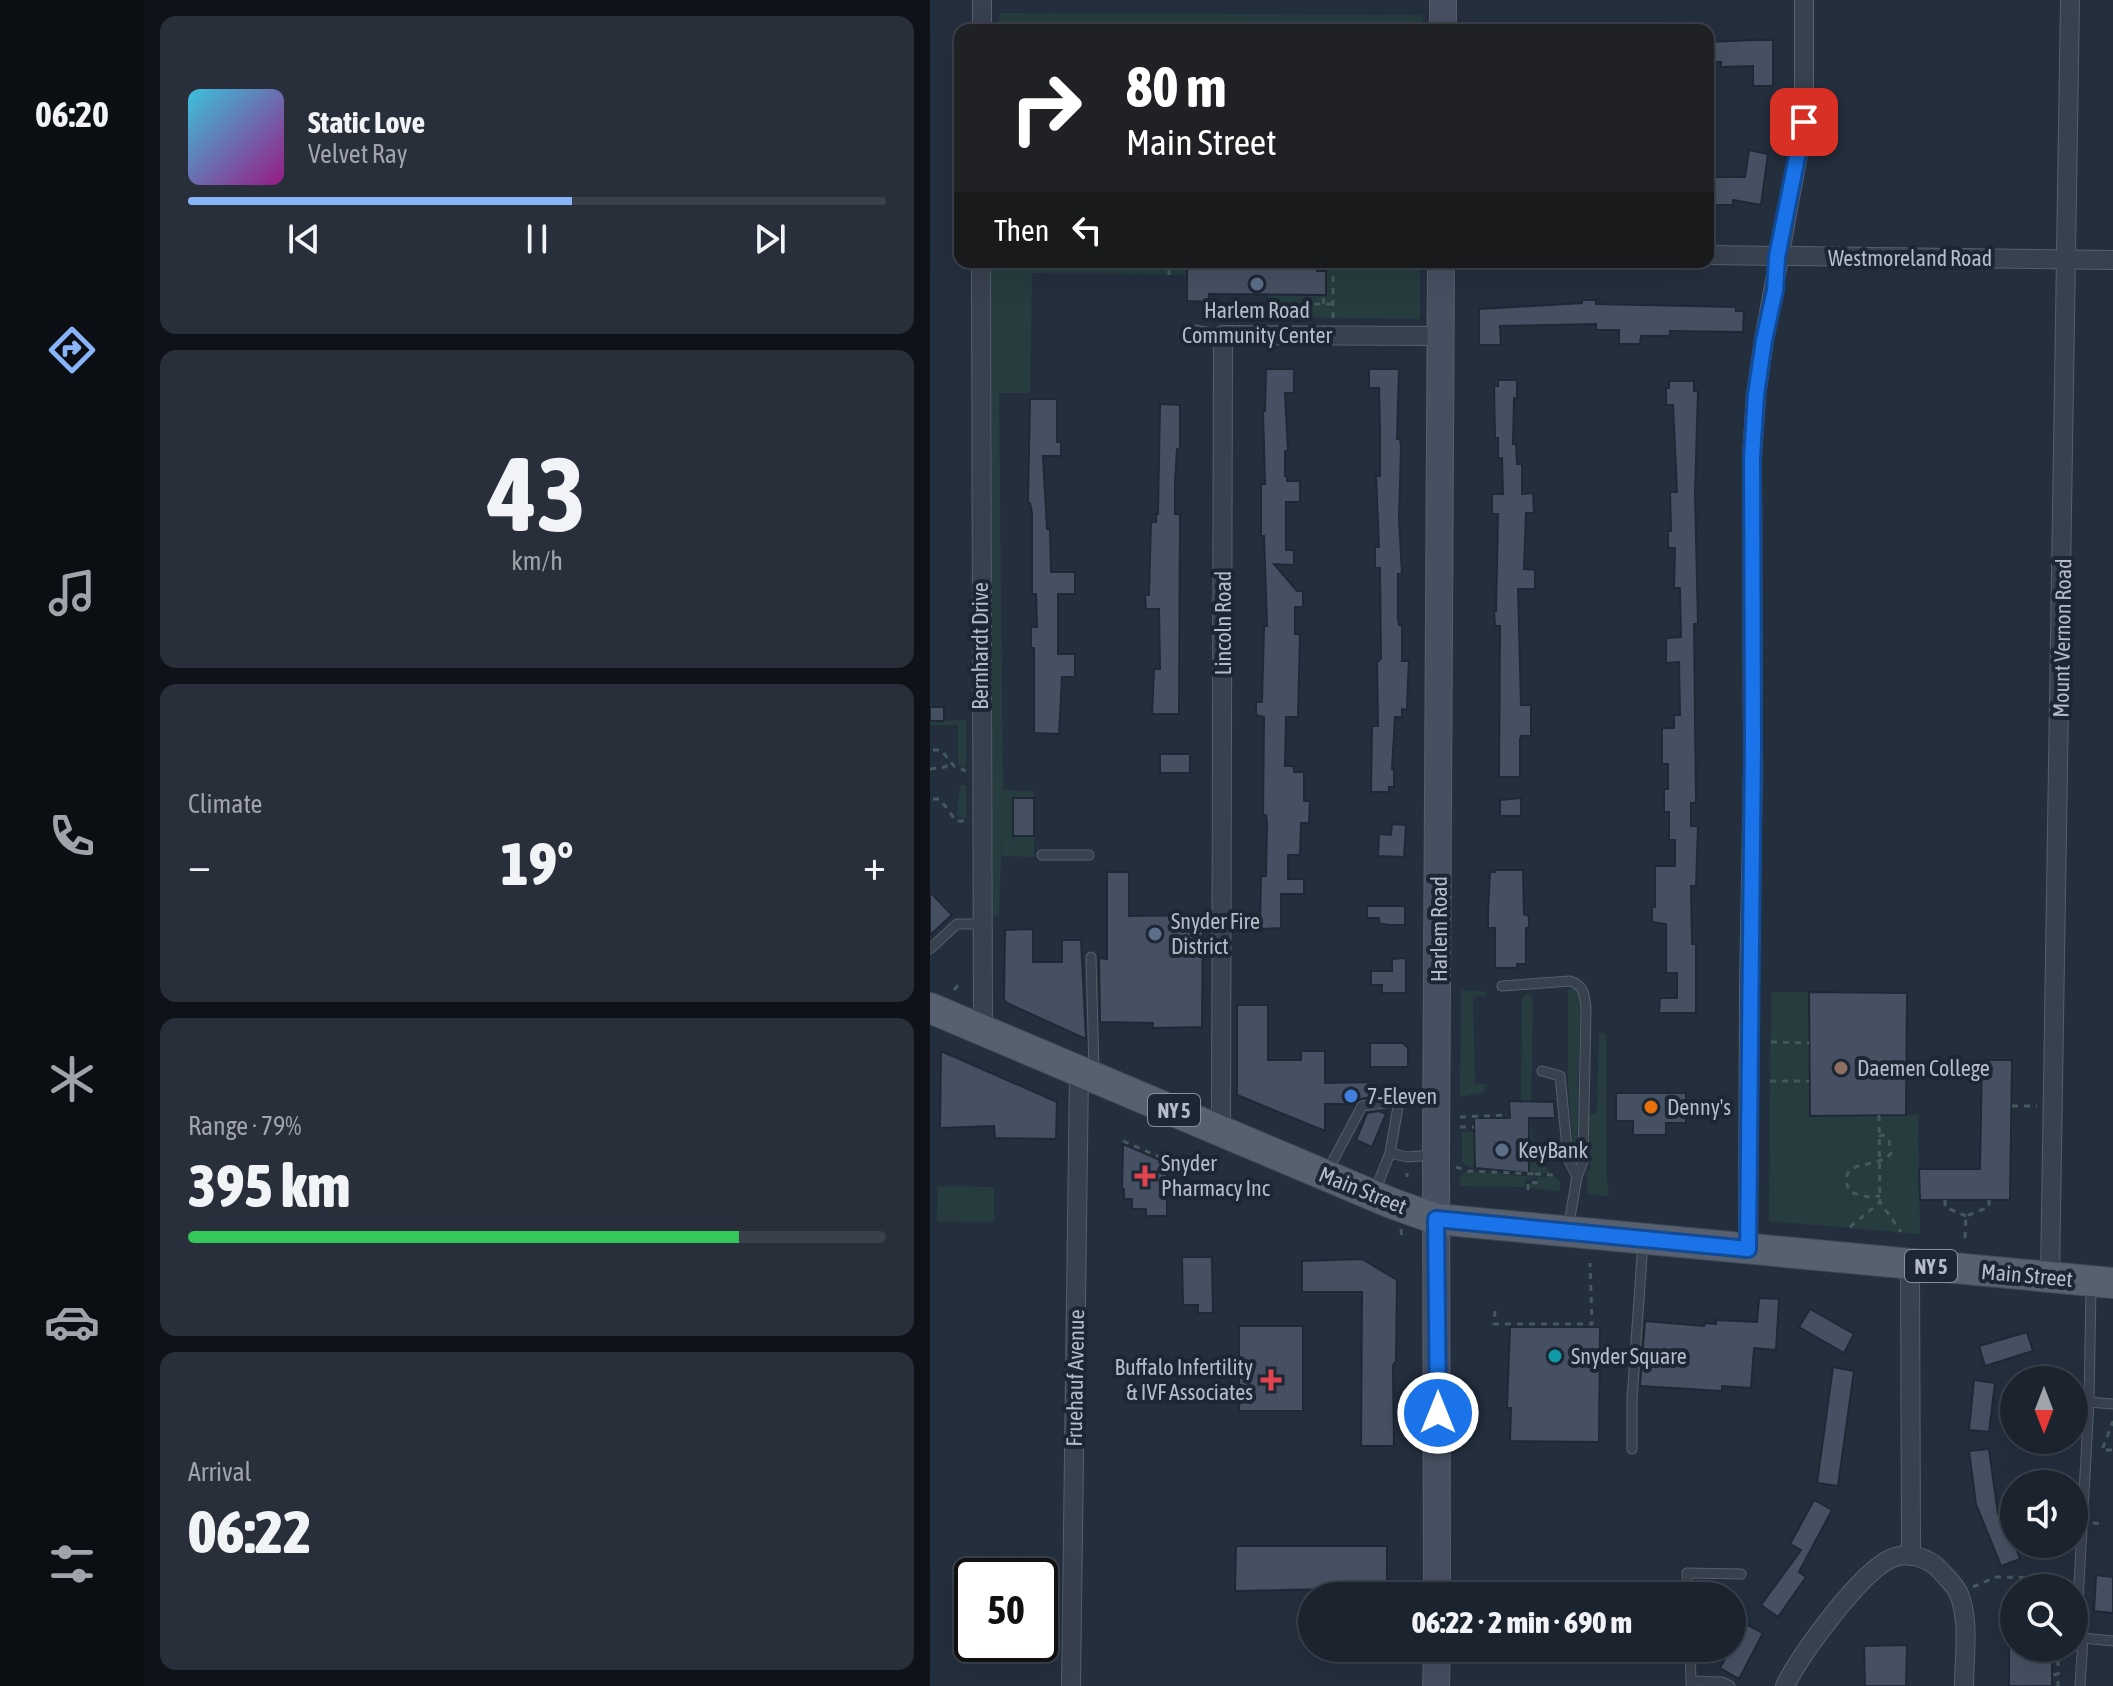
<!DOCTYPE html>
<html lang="en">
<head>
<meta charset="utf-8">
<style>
  :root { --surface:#1b232e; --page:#282f3a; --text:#f1f3f6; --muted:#a0a4aa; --line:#39404a; --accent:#8ab4f8 }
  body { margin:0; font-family:"Asap Condensed",sans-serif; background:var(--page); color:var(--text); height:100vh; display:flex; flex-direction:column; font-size:30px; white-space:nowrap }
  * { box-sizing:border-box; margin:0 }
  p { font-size:26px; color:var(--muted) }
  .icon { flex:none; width:44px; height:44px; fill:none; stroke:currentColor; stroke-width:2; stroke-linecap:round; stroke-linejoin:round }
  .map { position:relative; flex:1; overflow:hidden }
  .drawer { display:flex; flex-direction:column; gap:16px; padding:16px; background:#0f1319; width:786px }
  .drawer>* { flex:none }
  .hud { position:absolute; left:24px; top:24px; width:760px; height:244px; border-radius:16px; box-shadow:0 8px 32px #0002,0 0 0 2px var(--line); background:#202124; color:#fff; overflow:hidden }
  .needle { width:52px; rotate:180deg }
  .buttons { position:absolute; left:1070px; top:1366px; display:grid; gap:16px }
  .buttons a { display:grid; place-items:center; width:88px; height:88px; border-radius:50%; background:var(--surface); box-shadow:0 8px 32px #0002,0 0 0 2px var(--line); font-size:40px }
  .speed { position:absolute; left:24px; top:1558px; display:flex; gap:16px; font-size:40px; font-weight:700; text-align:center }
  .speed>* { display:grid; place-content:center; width:104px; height:104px; border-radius:50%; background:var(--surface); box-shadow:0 8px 32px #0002,0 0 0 2px var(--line); line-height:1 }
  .speed .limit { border:4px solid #111; border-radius:12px; background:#fff; color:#111 }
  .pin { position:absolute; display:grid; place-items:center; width:68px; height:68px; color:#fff; margin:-34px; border-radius:16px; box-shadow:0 4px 12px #0006 }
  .me { position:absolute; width:88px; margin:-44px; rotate:0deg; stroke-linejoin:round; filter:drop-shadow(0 0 6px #0008) }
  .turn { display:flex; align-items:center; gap:28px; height:168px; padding:0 40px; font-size:36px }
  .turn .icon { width:104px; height:104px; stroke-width:2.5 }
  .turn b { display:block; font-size:56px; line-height:68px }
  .then { display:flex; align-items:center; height:76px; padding:0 40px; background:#0003; gap:16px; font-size:30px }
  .big { font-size:60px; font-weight:800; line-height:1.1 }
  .drawer .tile { flex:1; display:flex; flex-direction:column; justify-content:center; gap:12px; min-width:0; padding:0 28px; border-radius:16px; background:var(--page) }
  .drawer .dial { align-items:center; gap:0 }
  .dial b { font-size:104px; line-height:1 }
  .song { display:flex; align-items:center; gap:24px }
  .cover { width:96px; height:96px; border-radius:12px; background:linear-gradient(135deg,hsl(190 70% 55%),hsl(310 70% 35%)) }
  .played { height:8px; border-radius:4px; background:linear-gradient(90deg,var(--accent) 55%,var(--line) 55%) }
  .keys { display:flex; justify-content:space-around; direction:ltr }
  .heat { display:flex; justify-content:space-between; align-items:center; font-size:44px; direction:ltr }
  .charge { height:12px; border-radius:6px; background:linear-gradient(90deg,#34c759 79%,var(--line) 0) }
  .trip { position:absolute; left:368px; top:1582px; width:448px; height:80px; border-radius:40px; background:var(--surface); box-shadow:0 8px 32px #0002,0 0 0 2px var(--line); font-weight:800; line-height:80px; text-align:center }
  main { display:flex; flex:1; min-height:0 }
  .menu { display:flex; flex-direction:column; width:144px; justify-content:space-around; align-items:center; background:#0b0e12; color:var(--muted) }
  .menu .icon { width:56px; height:56px }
  .menu .current { color:var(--accent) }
  .menu b { font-size:36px; color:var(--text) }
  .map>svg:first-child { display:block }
  .green { fill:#263c3f }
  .building { fill:#455162; stroke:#1f2835; stroke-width:2 }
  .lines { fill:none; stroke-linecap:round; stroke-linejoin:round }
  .lane-casing { stroke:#565f6c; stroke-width:11 }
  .street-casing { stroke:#565f6c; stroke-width:20 }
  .secondary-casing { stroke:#565f6c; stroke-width:28 }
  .primary-casing { stroke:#414a57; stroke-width:32 }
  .path { stroke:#44595c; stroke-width:3; stroke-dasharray:6 6; stroke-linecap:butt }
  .lane { stroke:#38414e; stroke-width:9 }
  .street { stroke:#38414e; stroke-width:18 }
  .secondary { stroke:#465061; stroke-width:26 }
  .primary { stroke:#56606e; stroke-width:30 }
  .route-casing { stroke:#114b97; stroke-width:20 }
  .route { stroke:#1a73e8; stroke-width:14 }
  .service-dot { fill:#5c6f8a; stroke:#1d2633; stroke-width:3 }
  .education-dot { fill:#8d6e63; stroke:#1d2633; stroke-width:3 }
  .shop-dot { fill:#3f7fe0; stroke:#1d2633; stroke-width:3 }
  .food-dot { fill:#e8710a; stroke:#1d2633; stroke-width:3 }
  .health-dot { fill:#e0444e; stroke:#1d2633; stroke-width:3 }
  .culture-dot { fill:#0f9aa8; stroke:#1d2633; stroke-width:3 }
  .labels { text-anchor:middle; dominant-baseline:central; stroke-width:8; stroke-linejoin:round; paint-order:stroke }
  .shield { fill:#1d2633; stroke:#878f9c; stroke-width:2 }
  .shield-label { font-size:20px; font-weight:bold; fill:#b4bcc9 }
  .street-label { font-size:22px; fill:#b4bcc9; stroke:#1d2633 }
  .poi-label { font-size:22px; fill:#b4bcc9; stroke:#1d2633; text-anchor:start }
</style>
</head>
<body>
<main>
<nav class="menu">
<b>06:20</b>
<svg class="icon current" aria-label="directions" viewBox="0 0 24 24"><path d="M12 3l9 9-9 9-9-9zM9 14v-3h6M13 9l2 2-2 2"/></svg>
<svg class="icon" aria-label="music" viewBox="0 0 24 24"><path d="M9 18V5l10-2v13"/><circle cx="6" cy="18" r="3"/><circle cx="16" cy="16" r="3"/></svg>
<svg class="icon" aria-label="phone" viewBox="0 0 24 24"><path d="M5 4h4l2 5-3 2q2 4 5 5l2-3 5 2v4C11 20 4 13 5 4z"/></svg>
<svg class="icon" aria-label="climate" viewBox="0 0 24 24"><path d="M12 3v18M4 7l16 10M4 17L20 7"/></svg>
<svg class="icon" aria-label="car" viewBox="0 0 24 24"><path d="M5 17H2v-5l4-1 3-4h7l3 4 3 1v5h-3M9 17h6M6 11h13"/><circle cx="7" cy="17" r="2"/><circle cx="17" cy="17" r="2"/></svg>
<svg class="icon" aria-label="filters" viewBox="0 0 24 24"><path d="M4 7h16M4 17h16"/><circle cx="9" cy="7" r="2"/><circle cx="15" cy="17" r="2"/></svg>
</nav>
<section class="drawer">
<div class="tile">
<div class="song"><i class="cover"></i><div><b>Static Love</b><p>Velvet Ray</p></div></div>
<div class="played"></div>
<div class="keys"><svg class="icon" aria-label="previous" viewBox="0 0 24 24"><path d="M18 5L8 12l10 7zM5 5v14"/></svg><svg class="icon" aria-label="pause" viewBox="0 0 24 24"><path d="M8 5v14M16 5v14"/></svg><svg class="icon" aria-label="next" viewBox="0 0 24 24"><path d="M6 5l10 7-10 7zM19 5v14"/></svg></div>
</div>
<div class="tile dial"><b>43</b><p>km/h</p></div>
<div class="tile"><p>Climate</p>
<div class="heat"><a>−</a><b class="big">19°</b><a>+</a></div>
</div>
<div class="tile"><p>Range · 79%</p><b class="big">395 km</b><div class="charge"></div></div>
<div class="tile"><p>Arrival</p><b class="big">06:22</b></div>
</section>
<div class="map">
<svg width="1183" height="1686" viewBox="0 0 1183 1686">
  <rect width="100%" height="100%" fill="#242f3e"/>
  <g class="green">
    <polygon points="69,13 492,15 492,30 69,30"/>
    <polygon points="61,262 68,262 68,280 69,262 276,262 257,264 257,275 102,273 100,393 69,393 73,790 104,791 104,798 83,798 83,835 104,836 104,857 72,856 72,830 69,915 63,916"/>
    <polygon points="387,262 490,262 490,319 338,317 338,294 396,295 396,271 387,271"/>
    <polygon points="36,720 36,768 28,765 28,725 0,725 0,721"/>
    <polygon points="30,785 36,785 36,818 29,817 27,814"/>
    <polygon points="638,989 648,989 650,995 647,1162 644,1162 638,1082"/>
    <polygon points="531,990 557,992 556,996 543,997 545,1084 558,1084 554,1092 530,1097"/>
    <polygon points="841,992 879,992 880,1116 988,1115 990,1234 839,1221"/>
    <polygon points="597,993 602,997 603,1006 601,1101 591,1101 592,998"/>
    <polygon points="669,1033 676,1034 676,1170 679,1196 657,1194 657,1173 660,1169 659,1115 667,1112"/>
    <path d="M 599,1118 C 603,1139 606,1157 621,1173 L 599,1173 Z"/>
    <polygon points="532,1132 544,1132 545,1168 536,1166 532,1161"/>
    <polygon points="538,1171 603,1177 603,1180 596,1179 595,1187 531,1186 529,1181 533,1173"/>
    <polygon points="607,1177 625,1177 630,1182 630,1191 600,1188 600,1184 607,1184"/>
    <polygon points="8,1186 64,1187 64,1222 7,1221"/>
  </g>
  <g class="building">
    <polygon points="823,40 843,40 843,86 823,86 823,66 791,67 791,62 778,62 778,42"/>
    <polygon points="819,150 838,154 831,205 803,200 803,205 784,205 784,177 815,177"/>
    <polygon points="276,262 387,262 387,271 396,271 396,295 279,294 279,302 257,301 257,264"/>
    <polygon points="652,300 666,300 666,304 806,307 806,311 814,311 813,332 740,331 740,336 711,336 710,344 689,344 689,330 666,330 666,324 570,326 571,345 549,345 549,309 652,303"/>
    <polygon points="336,369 364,369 364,393 355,393 358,451 355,451 355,476 357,476 357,481 370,481 370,502 356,502 356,550 364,550 364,565 344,564 367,591 373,591 373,607 365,607 365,634 370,634 368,717 356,717 355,766 364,766 364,772 374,772 374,801 380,801 379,823 371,823 370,855 358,855 358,879 374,879 374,894 351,894 351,928 330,929 331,876 336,876 337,822 336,815 333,815 334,717 326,715 326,702 332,702 334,626 337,626 334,536 331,536 331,484 335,484 333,411 335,411"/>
    <polygon points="439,369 469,369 467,439 470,439 471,447 469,518 472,574 468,574 468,619 469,625 472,625 472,661 479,661 478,679 477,710 472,709 472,717 465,717 462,769 464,769 464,787 459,787 459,792 441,792 442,726 448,726 447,662 451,659 450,568 445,568 445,547 449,547 446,476 450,476 450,430 449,388 439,388"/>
    <polygon points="568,380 587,380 587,399 584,398 583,444 586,444 587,464 592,464 592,494 603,493 604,513 596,513 594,569 605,570 605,589 588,589 591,705 601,705 601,736 591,736 590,739 590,777 569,777 570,626 565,626 564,611 566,611 568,514 562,514 562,494 573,494 572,458 568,458 568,438 565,438 564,386 568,386"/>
    <polygon points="739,381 764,381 764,391 768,391 765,492 768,624 764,624 766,803 761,803 761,826 768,826 766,886 761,886 762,944 766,944 766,1013 729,1013 730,998 747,998 747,973 736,973 736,924 722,922 722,907 725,907 725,866 745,866 745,840 739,840 739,812 734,812 734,789 738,789 738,764 732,764 732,728 744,728 744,715 750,715 749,662 736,663 736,638 751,637 750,588 744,588 745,548 738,548 738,531 741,531 740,492 747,492 743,405 736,405 736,388 739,388"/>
    <polygon points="100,399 127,399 127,442 131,442 131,456 113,456 117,529 120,529 121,572 145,572 145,594 128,594 128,654 145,654 145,677 132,677 129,734 104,733 104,648 101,648 101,627 107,627 106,594 102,594 102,513 100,503 98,503"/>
    <polygon points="230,404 250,405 250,449 247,449 245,483 245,514 250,514 249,714 222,714 224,669 230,669 229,609 216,609 215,595 219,595 221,522 226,522 226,514 228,514"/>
    <rect x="0" y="707" width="14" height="14"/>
    <rect x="230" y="754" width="30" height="19"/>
    <rect x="83" y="798" width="21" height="38"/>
    <polygon points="591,798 591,816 570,816 570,800"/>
    <polygon points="462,824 476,825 474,857 448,856 449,834 461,835"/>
    <polygon points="565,870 593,870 594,914 599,916 599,928 596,928 596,964 587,964 587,968 565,968 565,928 558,928 558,911 560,872 565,872"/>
    <polygon points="177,872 199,872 199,916 273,915 272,1027 223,1028 223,1023 170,1022 169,958 177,959"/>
    <polygon points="0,892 22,915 0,935"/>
    <polygon points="437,906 475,906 475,925 458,925 449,923 449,918 437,918"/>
    <polygon points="103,929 103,962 132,962 132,940 151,940 156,1039 77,1003 74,999 75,930"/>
    <polygon points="476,958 476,993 452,993 452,985 441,985 441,971 462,971 462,959"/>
    <polygon points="879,992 977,993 976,1115 880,1116"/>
    <polygon points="307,1005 338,1005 338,1060 371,1060 371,1051 395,1051 395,1083 440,1082 442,1097 430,1099 425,1104 395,1104 395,1131 307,1095"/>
    <polygon points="440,1043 473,1043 478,1048 478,1067 440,1067"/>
    <polygon points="11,1051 127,1102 126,1139 65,1138 64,1126 10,1128"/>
    <polygon points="1052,1060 1082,1060 1080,1200 990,1200 989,1169 1050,1169"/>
    <polygon points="686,1093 756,1093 756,1123 736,1123 736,1135 703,1135 703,1121 686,1121"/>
    <polygon points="579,1101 624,1102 625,1118 599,1118 599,1173 545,1168 544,1118 580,1118"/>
    <polygon points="449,1111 456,1114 442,1147 426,1140 437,1113"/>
    <polygon points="193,1144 237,1163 237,1216 216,1216 216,1209 202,1209 202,1199 194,1199 194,1189 192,1189"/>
    <polygon points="252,1257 282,1257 283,1313 268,1313 268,1305 253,1305"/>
    <polygon points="432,1259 467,1280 466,1361 463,1365 464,1446 431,1446 432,1292 372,1292 372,1261"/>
    <polygon points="829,1298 849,1299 846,1350 824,1348 821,1388 792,1386 792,1391 710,1386 715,1321 774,1326 775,1323 786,1324 786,1320 827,1322"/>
    <polygon points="880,1309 924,1334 914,1353 869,1327"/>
    <rect x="309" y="1326" width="64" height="85"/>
    <polygon points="580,1327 670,1327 669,1442 580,1441 581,1408 577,1408"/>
    <polygon points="1097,1332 1103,1351 1055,1366 1049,1346"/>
    <polygon points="903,1367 924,1371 908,1486 887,1483"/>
    <polygon points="1044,1380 1065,1383 1059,1432 1039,1430"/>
    <polygon points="1059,1449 1068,1514 1072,1513 1090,1559 1071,1566 1046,1504 1039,1451"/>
    <polygon points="884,1500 902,1510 869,1572 876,1577 848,1617 831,1605 871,1550 860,1544"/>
    <polygon points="306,1546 457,1546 457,1588 305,1591"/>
    <polygon points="1166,1575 1183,1577 1183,1613 1164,1611"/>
    <polygon points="814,1623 833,1633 809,1679 790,1668"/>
    <polygon points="977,1645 976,1686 935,1686 934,1646"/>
    <rect x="1079" y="1648" width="43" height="38"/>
  </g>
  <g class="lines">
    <g class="lane-casing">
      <g id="lane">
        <polyline points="264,330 293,335"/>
        <polyline points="112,855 159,855"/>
        <polyline points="0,949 27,924 51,924"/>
        <polyline points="161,957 164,1070"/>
        <path d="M 572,986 L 640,981 C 655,986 654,994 656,1008 L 653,1161 L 647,1177 L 638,1229"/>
        <polyline points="612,1071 630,1076 638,1158 647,1177"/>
        <polyline points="503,1101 469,1101 460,1153 477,1157 503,1155"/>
        <polyline points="397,1172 432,1106 469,1101"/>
        <polyline points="445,1191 460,1153"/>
        <polyline points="1159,1402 1183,1404"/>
        <polyline points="702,1449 702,1399 713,1242"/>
        <polyline points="758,1596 757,1573 811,1574"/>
        <polyline points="1153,1638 1183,1641"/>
        <polyline points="760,1648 761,1681"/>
        <polyline points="761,1686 761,1681 792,1682 800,1686"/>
        <polyline points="1150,1686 1153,1638 1147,1623 1148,1602 1159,1402 1161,1287"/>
      </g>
    </g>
    <g class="street-casing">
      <g id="street">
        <polyline points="52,30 52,0"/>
        <polyline points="778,255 1183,260"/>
        <polyline points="51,262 53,1030"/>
        <polyline points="291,1130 293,335 512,336"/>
        <polyline points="818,1249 819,985 823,770 822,457 826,395 834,340 874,122 874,0"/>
        <polyline points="980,1264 981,1556"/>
        <polyline points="1120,1277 1140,0"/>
        <polyline points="141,1686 149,1071"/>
        <path d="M 855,1686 C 870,1655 929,1574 960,1559 C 977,1551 998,1557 1010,1570 C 1017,1578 1025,1585 1029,1594 C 1040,1622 1034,1657 1034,1686"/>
      </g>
    </g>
    <g class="secondary-casing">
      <g id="secondary">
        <polyline points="513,30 513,0"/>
        <polyline points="507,1596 506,1154 511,262"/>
        <polyline points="506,1686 507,1648"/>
      </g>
    </g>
    <g class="primary-casing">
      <polyline id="primary" points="0,1008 461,1203 506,1219 1183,1283"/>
    </g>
    <g class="path">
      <polyline points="239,275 239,262"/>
      <polyline points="393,304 394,295"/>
      <polyline points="374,318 374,304 403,304"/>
      <polyline points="403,318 403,262"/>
      <polyline points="3,750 11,750 24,766 36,771"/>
      <polyline points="0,769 15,767 22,762"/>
      <polyline points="3,799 10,799 26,821 36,821"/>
      <polyline points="24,990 29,984"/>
      <polyline points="841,1042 879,1043"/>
      <polyline points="840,1081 879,1081"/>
      <polyline points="1082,1106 1107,1106"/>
      <polyline points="949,1115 950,1202 971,1232"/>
      <polyline points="530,1117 577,1115"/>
      <polyline points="530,1127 544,1127"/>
      <path d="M 949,1136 L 953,1135 L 959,1140 L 961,1153 C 947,1172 906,1155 919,1191 C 929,1196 938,1198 950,1196"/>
      <polyline points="193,1141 234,1159"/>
      <polyline points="526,1167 538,1171 606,1174"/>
      <polyline points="477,1177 477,1173"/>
      <polyline points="598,1190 598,1182 606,1183 606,1174 623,1175"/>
      <polyline points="1015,1200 1015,1207 1036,1216"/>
      <polyline points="920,1227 950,1202"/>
      <polyline points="471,1229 472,1238"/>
      <polyline points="1035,1238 1036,1216 1059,1207 1059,1200"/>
      <polyline points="565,1311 564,1324 662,1324 660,1263"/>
      <polyline points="1182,1450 1172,1450 1183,1421"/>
      <polyline points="1163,1523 1175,1524"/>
      <polyline points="1043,1587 1066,1577 1137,1578"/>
      <polyline points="1128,1648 1128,1674"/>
      <polyline points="1123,1675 1128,1674 1128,1686"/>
    </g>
    <use href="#lane" class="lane"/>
    <use href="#street" class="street"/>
    <use href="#secondary" class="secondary"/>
    <use href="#primary" class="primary"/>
  </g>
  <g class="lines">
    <g class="route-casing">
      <polyline id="route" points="508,1413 506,1219 818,1249 823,742 822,457 826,395 834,340 845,290 847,257 874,122"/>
    </g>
    <use href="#route" class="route"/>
  </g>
  <g class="service-dot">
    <circle cx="327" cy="284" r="8"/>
    <circle cx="225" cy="934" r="8"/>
    <circle cx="572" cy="1150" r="8"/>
  </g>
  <circle class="education-dot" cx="911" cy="1068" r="8"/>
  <circle class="shop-dot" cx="421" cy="1096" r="8"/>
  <circle class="food-dot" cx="721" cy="1107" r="8"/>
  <g class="health-dot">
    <path d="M211 1164h8v8h8v8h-8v8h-8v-8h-8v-8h8z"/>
    <path d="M337 1368h8v8h8v8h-8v8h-8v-8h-8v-8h8z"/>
  </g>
  <circle class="culture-dot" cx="625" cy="1356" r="8"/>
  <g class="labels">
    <g class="shield">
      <rect x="218" y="1094" width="52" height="32" rx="6"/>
      <rect x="975" y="1250" width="52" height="32" rx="6"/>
    </g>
    <g class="shield-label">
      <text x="244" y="1110">NY 5</text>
      <text x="1001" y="1266">NY 5</text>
    </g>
    <g class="street-label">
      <text x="980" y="258">Westmoreland Road</text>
      <text transform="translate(293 623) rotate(-90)">Lincoln Road</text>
      <text transform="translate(1132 638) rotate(-89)">Mount Vernon Road</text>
      <text transform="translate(50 646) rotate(-90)">Bernhardt Drive</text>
      <text transform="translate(509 929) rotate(-90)">Harlem Road</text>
      <text transform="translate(433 1190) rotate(22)">Main Street</text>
      <text transform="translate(1097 1275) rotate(5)">Main Street</text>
      <text transform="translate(145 1378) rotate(-89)">Fruehauf Avenue</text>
    </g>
    <g class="poi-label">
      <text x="327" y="310" text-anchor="middle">Harlem Road<tspan x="327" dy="25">Community Center</tspan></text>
      <text x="241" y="921">Snyder Fire<tspan x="241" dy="25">District</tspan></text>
      <text x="927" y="1068">Daemen College</text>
      <text x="437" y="1096">7-Eleven</text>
      <text x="737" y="1107">Denny's</text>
      <text x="588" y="1150">KeyBank</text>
      <text x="231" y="1163">Snyder<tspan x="231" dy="25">Pharmacy Inc</tspan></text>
      <text x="641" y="1356">Snyder Square</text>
      <text x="323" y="1367" text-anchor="end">Buffalo Infertility<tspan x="323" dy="25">&amp; IVF Associates</tspan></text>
    </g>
  </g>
</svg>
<div class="buttons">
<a><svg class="needle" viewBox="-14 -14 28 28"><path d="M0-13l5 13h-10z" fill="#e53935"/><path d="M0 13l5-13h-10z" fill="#a0a4aa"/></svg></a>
<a><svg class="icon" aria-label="sound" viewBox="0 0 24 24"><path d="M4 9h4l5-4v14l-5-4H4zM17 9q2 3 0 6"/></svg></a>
<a><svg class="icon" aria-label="search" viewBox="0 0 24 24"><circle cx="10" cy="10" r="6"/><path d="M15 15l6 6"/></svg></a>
</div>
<div class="speed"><div class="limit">50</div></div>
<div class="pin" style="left:874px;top:122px;background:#d93025"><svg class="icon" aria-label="arrive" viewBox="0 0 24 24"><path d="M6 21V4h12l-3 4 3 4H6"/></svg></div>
<svg class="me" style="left:508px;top:1413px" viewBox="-20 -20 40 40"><circle r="17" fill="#1a73e8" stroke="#fff" stroke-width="3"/><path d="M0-11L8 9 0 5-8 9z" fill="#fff"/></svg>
<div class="trip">06:22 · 2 min · 690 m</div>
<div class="hud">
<div class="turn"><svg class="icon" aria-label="right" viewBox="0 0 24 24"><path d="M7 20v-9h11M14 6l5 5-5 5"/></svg><div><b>80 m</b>Main Street</div></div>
<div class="then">Then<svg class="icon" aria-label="left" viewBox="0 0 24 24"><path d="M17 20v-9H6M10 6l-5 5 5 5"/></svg></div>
</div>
</div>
</main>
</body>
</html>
